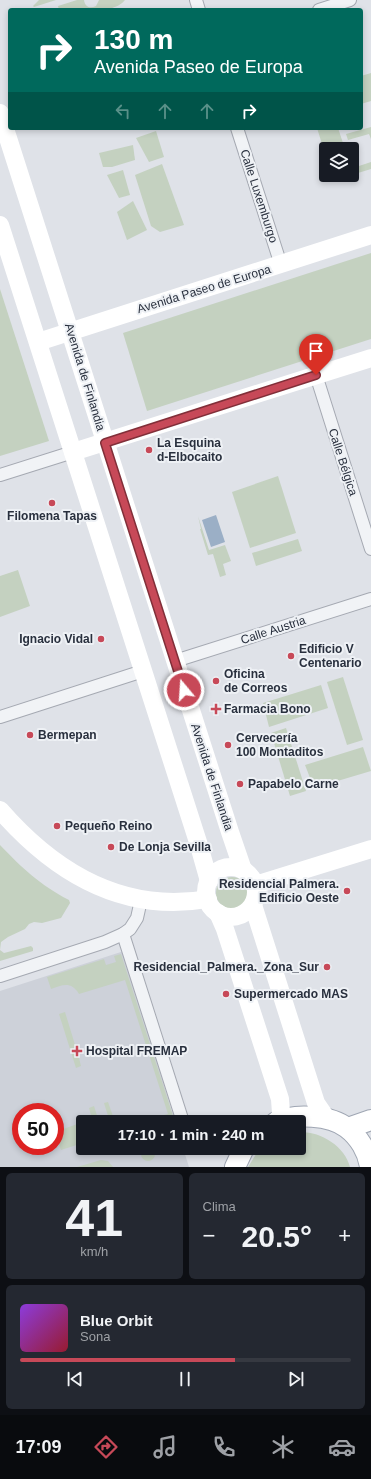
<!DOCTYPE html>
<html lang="es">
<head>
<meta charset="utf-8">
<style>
  :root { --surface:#171b24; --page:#242831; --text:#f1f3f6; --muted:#9ea1a6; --line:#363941; --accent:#c74958 }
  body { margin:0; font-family:Arial,sans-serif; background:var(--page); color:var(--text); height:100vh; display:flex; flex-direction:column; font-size:15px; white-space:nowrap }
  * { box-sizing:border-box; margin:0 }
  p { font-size:13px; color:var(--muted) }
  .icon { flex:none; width:22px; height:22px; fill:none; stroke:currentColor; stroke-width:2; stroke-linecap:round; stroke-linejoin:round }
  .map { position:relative; height:1167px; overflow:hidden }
  .details { display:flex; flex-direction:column; gap:6px; padding:6px; background:#0d0f14; flex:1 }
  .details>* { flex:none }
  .guide { position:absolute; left:8px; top:8px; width:355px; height:122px; border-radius:4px; box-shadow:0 2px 6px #0003; background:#00695c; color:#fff; overflow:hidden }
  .tools { position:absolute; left:319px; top:142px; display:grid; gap:8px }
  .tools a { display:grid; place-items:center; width:40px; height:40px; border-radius:4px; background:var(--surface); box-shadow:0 2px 6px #0003; font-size:20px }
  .speed { position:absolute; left:12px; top:1103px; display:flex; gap:8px; font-size:20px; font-weight:700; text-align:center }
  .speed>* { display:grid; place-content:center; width:52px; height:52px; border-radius:50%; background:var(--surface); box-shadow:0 2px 6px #0003; line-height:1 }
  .speed .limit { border:6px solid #d22; background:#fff; color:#111 }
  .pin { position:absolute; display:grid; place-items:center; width:34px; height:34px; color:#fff; margin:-41px -17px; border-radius:50% 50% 50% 0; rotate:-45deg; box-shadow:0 0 4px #0007 }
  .pin .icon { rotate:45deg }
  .me { position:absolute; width:44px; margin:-22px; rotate:342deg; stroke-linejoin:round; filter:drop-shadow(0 0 3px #0008) }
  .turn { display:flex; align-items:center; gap:14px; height:84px; padding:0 20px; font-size:18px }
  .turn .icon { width:52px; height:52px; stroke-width:2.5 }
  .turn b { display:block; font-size:28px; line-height:34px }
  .lanes { display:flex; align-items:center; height:38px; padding:0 20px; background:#0003; justify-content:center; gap:20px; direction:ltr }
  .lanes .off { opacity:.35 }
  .big { font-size:30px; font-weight:600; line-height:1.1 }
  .details .widget { flex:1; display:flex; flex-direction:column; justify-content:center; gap:6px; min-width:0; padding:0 14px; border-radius:6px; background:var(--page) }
  .details .dial { align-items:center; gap:0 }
  .dial b { font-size:52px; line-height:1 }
  .song { display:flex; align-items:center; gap:12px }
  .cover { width:48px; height:48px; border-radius:6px; background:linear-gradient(135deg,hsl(270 70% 55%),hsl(350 70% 35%)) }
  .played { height:4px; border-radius:2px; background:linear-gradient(90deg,var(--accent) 65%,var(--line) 65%) }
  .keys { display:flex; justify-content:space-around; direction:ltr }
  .heat { display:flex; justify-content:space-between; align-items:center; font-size:22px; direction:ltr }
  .details .tiles { flex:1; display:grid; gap:6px; grid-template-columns:1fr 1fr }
  .widget:last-child { grid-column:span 2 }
  .trip { position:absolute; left:76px; top:1115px; width:230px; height:40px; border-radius:4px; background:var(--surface); box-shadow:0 2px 6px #0003; font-weight:600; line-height:40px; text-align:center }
  .tab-bar { display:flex; height:64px; justify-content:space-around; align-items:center; background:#090b0e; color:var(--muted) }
  .tab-bar .icon { width:28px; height:28px }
  .tab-bar .active { color:var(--accent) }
  .tab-bar b { font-size:18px; color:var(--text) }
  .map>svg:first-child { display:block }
  .built { fill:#cdd1d9; fill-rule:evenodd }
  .green { fill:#c4d1c0 }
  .water { fill:#9bafc6 }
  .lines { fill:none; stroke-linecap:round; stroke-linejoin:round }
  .street-casing { stroke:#a5a9b2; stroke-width:14 }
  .primary-casing { stroke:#9fa6b3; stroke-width:22 }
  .street { stroke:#f1f3f6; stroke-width:12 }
  .secondary { stroke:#fff; stroke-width:18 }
  .primary { stroke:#fff; stroke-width:20 }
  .route-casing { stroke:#812f39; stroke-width:10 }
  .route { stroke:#c74958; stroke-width:7 }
  .poi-dot { fill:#c74958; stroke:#eef1f5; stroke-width:1.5 }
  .labels { text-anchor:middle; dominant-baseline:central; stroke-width:4; stroke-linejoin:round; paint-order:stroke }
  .street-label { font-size:12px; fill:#29303e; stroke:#eef1f5 }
  .poi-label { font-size:12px; font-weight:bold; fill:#29303e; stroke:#eef1f5; text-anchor:start }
</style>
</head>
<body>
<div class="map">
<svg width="371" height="1167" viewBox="0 0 371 1167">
  <rect width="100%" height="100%" fill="#dfe2e8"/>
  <path class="built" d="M 124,951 L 175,1122 L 83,1122 L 83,1148 L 183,1148 L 189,1167 L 0,1167 L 0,991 ZM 21,1112 L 55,1112 L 55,1146 L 21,1146 Z"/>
  <g class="green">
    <polygon points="39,0 56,0 34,7 33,6"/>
    <path d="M 77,0 L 84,0 C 85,7 90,9 96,6 L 99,0 L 125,0 C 114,15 76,10 59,10 L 58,6 Z"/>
    <polygon points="371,73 371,101 361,104 361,76"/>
    <polygon points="371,127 371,139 369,134 348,140 346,134"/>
    <polygon points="317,128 338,128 345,149 326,149 326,157"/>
    <polygon points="156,131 164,157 149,162 136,138"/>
    <polygon points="133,145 135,160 112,167 103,167 99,153"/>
    <polygon points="371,162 371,169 358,173 356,167"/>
    <polygon points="162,164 184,225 160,232 151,226 135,175"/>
    <polygon points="123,170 130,195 119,198 107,175"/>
    <polygon points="133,201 147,230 127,240 117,212"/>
    <polygon points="371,253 371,339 147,411 123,333"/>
    <polygon points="0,289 49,441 0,456"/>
    <polygon points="278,476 296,533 250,548 232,492"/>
    <polygon points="198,516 209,550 225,545 231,561 223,564 226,575 220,577 213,554 208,555 200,529 201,529"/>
    <polygon points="298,539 302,551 256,566 252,553"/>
    <polygon points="18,570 30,606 0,617 0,576"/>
    <polygon points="343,677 363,740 347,745 327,682"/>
    <polygon points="321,685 328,708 269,727 263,703"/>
    <polygon points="286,728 306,791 290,796 271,733"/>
    <polygon points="363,747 371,771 314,788 305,765"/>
    <path d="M 0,845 C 22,868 40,885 69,900 L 70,903 L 61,918 L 42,923 L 34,922 L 29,924 L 25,929 L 8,937 L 1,942 L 0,950 L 4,953 L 31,946 L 33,948 L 33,951 L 0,961 Z"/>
    <circle cx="232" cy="893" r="16"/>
    <path d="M 121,954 L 175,1122 L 167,1122 L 164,1115 L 168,1114 L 125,980 L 79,994 C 71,981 63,985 51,989 L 47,977 L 104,959 L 106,965 L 116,962 L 114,956 Z"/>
    <polygon points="65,1012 76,1048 73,1048 76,1056 78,1054 81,1066 76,1068 59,1014"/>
    <polygon points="108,1102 115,1122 110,1122 104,1103"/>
    <polygon points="94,1106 99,1122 84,1122 92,1119 89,1108"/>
    <polygon points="83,1122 83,1143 61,1150 55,1132"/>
    <path d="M 299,1132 C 320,1131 345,1146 350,1167 L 248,1167 L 258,1151 L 261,1148 L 299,1148 Z"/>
    <circle cx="148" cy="1154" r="7"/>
    <polygon points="101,1160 108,1161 113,1167 77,1167"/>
  </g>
  <polygon class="water" points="216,515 225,542 211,547 202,520"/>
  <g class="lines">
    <g class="street-casing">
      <g id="street">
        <polyline points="196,0 199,10"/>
        <polyline points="319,10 350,0"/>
        <polyline points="237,128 281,265"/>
        <polyline points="316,375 371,549"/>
        <polyline points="0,475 73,452"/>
        <polyline points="175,661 371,599"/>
        <polyline points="0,717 143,671"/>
        <polyline points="123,934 183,1122"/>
        <polyline points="0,976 105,942 123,934 130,929 137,918 141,900"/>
      </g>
    </g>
    <g class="primary-casing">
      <g id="primary">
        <path d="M 276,1122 C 294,1113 331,1115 347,1128 C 359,1137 368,1152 370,1167"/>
        <polyline points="348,1128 371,1120"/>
        <polyline points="235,1167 244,1148"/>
      </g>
    </g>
    <use href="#street" class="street"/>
    <g class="secondary">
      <polyline points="0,113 230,832 243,870"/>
      <polyline points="0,225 198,842 209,881"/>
      <polyline points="38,342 371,235"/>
      <polyline points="73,452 371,358"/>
      <path d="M 0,810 C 54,872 122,914 208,899"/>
      <circle cx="231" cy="892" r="25"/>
      <polyline points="255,885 371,849"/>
      <polyline points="253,905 316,1103 327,1119"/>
      <polyline points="218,913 225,929 280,1099 281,1113 279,1120"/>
    </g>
    <use href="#primary" class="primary"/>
  </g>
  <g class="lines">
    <g class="route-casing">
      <polyline id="route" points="184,690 105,443 316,375"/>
    </g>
    <use href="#route" class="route"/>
  </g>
  <g class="poi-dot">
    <circle cx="149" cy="450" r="4"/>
    <circle cx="52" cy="503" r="4"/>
    <circle cx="101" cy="639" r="4"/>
    <circle cx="291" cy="656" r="4"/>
    <circle cx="216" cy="681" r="4"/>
    <path d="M214 703h4v4h4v4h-4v4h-4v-4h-4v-4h4z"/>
    <circle cx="30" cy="735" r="4"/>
    <circle cx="228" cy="745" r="4"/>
    <circle cx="240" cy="784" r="4"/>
    <circle cx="57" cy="826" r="4"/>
    <circle cx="111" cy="847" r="4"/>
    <circle cx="347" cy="891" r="4"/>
    <circle cx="327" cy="967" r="4"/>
    <circle cx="226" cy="994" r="4"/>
    <path d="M75 1045h4v4h4v4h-4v4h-4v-4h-4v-4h4z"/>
  </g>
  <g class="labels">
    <g class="street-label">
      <text transform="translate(259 196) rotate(72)">Calle Luxemburgo</text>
      <text transform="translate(204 289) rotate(-17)">Avenida Paseo de Europa</text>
      <text transform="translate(85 377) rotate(73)">Avenida de Finlandia</text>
      <text transform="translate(343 462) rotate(72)">Calle Bélgica</text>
      <text transform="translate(273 630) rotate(-18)">Calle Austria</text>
      <text transform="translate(212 777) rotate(72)">Avenida de Finlandia</text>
    </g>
    <g class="poi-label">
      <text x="157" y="443">La Esquina<tspan x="157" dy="14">d-Elbocaito</tspan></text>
      <text x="52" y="516" text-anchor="middle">Filomena Tapas</text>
      <text x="93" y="639" text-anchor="end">Ignacio Vidal</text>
      <text x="299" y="649">Edificio V<tspan x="299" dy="14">Centenario</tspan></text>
      <text x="224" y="674">Oficina<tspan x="224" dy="14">de Correos</tspan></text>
      <text x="224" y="709">Farmacia Bono</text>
      <text x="38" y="735">Bermepan</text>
      <text x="236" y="738">Cervecería<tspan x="236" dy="14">100 Montaditos</tspan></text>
      <text x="248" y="784">Papabelo Carne</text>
      <text x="65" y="826">Pequeño Reino</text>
      <text x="119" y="847">De Lonja Sevilla</text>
      <text x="339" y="884" text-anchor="end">Residencial Palmera.<tspan x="339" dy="14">Edificio Oeste</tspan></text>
      <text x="319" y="967" text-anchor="end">Residencial_Palmera._Zona_Sur</text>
      <text x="234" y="994">Supermercado MAS</text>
      <text x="86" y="1051">Hospital FREMAP</text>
    </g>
  </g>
</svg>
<div class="tools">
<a><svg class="icon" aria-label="layers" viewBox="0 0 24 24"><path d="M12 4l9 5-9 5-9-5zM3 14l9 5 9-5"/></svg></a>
</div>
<div class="speed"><div class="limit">50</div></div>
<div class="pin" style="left:316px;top:375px;background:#d93025"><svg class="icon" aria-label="arrive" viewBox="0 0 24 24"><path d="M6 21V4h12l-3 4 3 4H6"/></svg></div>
<svg class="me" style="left:184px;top:690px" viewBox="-20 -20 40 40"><circle r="17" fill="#c74958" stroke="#fff" stroke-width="3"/><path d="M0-11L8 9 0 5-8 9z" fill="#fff"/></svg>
<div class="trip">17:10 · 1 min · 240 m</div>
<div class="guide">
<div class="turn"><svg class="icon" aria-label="right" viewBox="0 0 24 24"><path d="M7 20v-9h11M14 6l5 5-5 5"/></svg><div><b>130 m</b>Avenida Paseo de Europa</div></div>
<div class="lanes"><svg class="icon off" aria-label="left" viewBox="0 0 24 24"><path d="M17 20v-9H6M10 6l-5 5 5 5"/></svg><svg class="icon off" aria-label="ahead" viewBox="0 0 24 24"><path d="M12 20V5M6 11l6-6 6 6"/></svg><svg class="icon off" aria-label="ahead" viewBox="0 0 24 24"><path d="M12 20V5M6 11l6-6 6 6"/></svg><svg class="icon" aria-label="right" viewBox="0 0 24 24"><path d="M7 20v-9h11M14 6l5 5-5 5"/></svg></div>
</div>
</div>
<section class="details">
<div class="tiles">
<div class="widget dial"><b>41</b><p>km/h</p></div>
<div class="widget"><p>Clima</p>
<div class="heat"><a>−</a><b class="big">20.5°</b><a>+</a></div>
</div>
<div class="widget">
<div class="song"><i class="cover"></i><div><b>Blue Orbit</b><p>Sona</p></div></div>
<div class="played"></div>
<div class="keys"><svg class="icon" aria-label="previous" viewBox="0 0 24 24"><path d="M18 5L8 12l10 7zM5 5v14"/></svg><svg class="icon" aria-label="pause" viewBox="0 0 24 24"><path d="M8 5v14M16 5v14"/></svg><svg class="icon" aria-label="next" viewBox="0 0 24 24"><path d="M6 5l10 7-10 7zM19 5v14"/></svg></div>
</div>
</div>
</section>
<nav class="tab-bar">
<b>17:09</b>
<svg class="icon active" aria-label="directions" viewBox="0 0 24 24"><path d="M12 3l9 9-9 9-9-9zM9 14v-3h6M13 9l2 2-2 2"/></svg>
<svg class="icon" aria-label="music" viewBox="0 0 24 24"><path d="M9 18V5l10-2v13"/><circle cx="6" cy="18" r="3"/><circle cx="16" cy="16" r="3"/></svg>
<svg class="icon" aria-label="phone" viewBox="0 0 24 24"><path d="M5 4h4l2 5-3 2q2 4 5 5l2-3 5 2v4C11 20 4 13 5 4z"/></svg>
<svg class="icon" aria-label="climate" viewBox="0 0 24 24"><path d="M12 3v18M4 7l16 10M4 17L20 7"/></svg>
<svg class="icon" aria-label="car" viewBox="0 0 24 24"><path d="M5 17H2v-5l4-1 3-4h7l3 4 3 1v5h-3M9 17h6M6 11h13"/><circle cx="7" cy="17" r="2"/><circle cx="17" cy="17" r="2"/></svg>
</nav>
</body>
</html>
